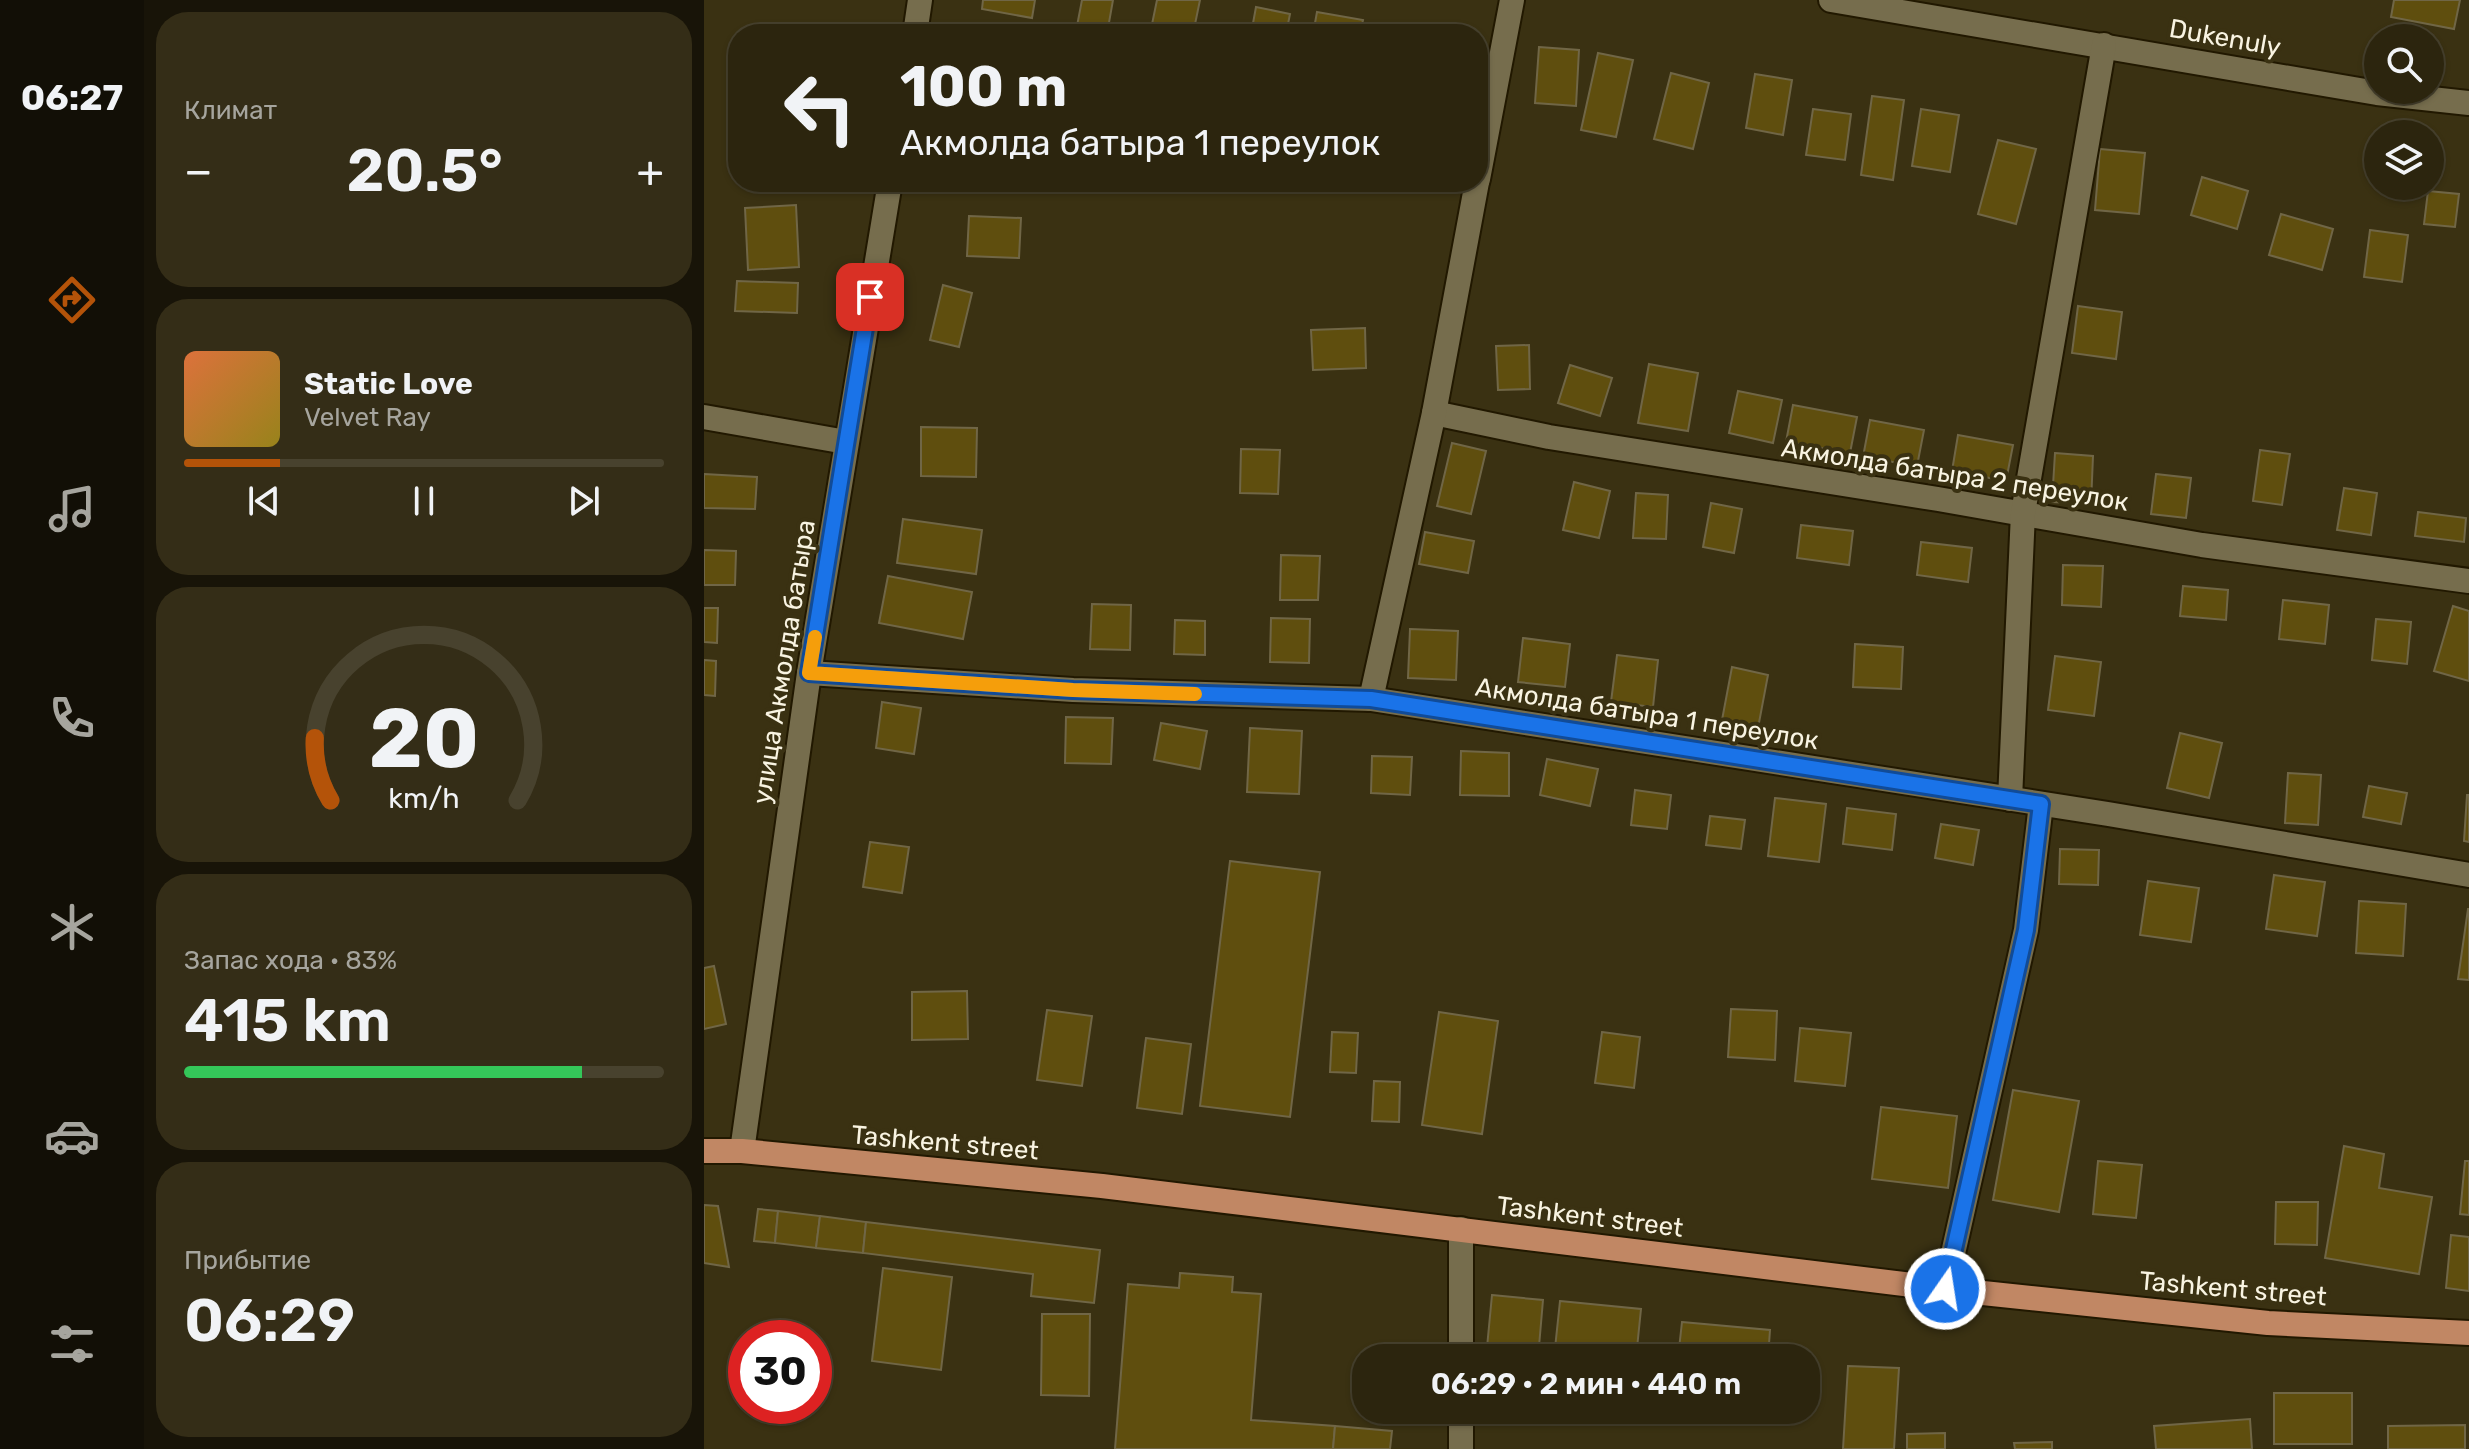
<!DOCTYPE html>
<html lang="ru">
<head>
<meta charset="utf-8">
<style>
  :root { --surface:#2c250e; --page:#342d17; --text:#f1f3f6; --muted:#a6a59e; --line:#48422e; --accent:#b45309 }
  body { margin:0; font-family:Rubik,sans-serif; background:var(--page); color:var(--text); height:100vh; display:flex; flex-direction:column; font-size:30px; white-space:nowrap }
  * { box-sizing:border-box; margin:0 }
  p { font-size:26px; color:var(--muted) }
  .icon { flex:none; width:44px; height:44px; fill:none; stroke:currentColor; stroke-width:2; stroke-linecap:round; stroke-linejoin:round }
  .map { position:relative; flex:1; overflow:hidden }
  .panel { display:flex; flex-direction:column; gap:12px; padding:12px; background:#181408; width:560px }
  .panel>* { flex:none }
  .hud { position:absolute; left:24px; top:24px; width:760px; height:168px; border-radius:32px; box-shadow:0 2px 6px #0004,0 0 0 2px var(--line); background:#2c250e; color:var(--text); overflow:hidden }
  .tools { position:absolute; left:1660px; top:24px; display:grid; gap:16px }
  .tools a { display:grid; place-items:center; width:80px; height:80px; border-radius:50%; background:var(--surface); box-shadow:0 2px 6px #0004,0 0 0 2px var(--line); font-size:40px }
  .speed { position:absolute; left:24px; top:1320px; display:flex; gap:16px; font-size:40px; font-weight:700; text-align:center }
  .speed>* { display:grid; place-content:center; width:104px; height:104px; border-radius:50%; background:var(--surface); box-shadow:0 2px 6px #0004,0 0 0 2px var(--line); line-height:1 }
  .speed .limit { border:12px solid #d22; background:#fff; color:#111 }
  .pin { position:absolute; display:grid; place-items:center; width:68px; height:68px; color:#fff; margin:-34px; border-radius:16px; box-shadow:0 4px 12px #0006 }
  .me { position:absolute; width:88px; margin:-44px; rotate:13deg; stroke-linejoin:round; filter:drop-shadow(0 0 6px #0008) }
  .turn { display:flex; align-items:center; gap:28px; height:168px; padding:0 40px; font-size:36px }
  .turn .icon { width:104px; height:104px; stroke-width:2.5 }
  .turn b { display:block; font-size:56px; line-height:68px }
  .big { font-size:60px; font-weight:600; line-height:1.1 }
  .panel .card { flex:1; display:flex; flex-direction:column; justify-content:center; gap:12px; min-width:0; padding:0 28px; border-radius:32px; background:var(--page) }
  .panel .dial { align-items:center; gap:0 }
  .dial svg { height:208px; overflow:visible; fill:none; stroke:var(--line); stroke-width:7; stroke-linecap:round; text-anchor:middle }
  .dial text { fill:var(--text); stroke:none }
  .song { display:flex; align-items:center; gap:24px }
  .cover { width:96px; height:96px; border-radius:12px; background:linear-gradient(135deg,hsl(20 70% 55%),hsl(50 70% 35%)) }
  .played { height:8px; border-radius:4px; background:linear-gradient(90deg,var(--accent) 20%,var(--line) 20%) }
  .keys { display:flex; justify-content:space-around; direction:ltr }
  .heat { display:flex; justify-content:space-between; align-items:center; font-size:44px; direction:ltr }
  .charge { height:12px; border-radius:6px; background:linear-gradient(90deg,#34c759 83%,var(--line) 0) }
  .trip { position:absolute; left:648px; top:1344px; width:468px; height:80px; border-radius:32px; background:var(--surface); box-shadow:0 2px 6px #0004,0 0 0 2px var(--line); font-weight:600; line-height:80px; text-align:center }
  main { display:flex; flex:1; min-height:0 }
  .menu { display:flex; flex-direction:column; width:144px; justify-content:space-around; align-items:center; background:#120f06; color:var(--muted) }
  .menu .icon { width:56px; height:56px }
  .menu .on { color:var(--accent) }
  .menu b { font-size:36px; color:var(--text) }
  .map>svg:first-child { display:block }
  .building { fill:#5f4e0e; stroke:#706646; stroke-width:2 }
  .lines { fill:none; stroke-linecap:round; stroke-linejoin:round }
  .minor-casing { stroke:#211800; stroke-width:28 }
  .major-casing { stroke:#211800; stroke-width:28 }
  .minor { stroke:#766d4d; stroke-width:24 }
  .major { stroke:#c18764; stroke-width:24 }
  .route-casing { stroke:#114b97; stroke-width:20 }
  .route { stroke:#1a73e8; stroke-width:14 }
  .slow { stroke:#f59e0b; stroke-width:14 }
  .labels { text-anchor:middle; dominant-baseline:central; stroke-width:8; stroke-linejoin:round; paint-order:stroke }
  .street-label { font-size:26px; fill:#f9f4e2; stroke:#3a3112 }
</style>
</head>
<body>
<main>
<nav class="menu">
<b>06:27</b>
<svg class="icon on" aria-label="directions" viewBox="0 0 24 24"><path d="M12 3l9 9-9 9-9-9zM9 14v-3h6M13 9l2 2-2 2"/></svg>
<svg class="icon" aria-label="music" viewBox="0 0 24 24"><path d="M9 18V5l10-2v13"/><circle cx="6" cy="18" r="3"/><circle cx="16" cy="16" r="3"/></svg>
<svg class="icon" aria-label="phone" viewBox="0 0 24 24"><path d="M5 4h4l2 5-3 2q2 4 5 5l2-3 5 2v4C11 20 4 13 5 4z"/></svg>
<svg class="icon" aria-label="climate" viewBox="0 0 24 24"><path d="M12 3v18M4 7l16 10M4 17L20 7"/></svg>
<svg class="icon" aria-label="car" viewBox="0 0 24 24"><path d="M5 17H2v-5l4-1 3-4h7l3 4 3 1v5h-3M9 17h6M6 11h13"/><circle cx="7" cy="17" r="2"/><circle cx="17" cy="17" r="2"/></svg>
<svg class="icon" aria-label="filters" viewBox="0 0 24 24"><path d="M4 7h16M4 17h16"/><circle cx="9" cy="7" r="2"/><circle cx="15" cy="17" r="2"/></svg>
</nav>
<section class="panel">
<div class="card"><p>Климат</p>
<div class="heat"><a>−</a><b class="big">20.5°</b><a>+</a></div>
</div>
<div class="card">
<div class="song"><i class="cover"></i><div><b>Static Love</b><p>Velvet Ray</p></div></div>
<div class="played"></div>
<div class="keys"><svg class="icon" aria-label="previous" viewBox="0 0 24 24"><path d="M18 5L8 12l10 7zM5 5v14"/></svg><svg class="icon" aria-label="pause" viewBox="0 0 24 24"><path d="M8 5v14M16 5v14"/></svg><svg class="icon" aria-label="next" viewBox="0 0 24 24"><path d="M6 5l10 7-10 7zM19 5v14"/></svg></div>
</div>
<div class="card dial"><svg viewBox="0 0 100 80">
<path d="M14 69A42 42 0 1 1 86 69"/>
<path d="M14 69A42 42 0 0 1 8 45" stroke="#b45309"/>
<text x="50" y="56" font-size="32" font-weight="700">20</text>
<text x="50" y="72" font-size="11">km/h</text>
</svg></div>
<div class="card"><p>Запас хода · 83%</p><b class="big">415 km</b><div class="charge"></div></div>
<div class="card"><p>Прибытие</p><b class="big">06:29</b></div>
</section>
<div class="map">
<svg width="1765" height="1449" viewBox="0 0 1765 1449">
  <rect width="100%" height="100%" fill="#3a3112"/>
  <g class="building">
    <polygon points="279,0 331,0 328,18 278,9"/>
    <polygon points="378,0 409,0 403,34 372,31"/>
    <polygon points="453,0 496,0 489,34 446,34"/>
    <polygon points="1690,0 1756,0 1750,29 1687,17"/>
    <polygon points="552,7 586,14 582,34 547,34"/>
    <polygon points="613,12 659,20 656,34 609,34"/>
    <polygon points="835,47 875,50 872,106 831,103"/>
    <polygon points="894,53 929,60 912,137 877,130"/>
    <polygon points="967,73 1005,83 989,149 950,139"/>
    <polygon points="1051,74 1088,80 1079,135 1042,128"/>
    <polygon points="1168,96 1200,100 1189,180 1157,175"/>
    <polygon points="1109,109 1147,114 1141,160 1102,155"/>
    <polygon points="1217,109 1255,115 1246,172 1208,166"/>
    <polygon points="1294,140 1332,149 1312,224 1274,214"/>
    <polygon points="1396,149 1441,153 1435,214 1391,210"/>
    <polygon points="1498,177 1544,191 1533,229 1487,215"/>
    <polygon points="1724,191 1755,194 1751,227 1720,224"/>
    <polygon points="92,205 95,267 44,270 41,208"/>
    <polygon points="1577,214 1629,229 1618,270 1565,255"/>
    <polygon points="265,216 317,218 315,258 263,256"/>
    <polygon points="1666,230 1704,235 1698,282 1660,277"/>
    <polygon points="33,281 94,283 93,313 31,311"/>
    <polygon points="239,285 268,293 255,347 226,340"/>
    <polygon points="1374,306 1418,312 1412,359 1368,353"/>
    <polygon points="661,328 662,368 609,370 607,330"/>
    <polygon points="825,345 826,389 794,390 792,346"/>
    <polygon points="945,364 994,373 984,431 934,423"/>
    <polygon points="866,365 908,378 896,416 854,403"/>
    <polygon points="1034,391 1078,400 1069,443 1025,433"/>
    <polygon points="1089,405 1153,417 1146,453 1082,442"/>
    <polygon points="1166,420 1220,430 1213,466 1159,457"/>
    <polygon points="217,427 273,428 272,477 217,476"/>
    <polygon points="1254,435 1309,445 1302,481 1248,471"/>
    <polygon points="748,443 782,451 767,514 733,506"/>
    <polygon points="537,449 576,450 574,494 536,493"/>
    <polygon points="1556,450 1586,454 1578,505 1549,501"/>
    <polygon points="1351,453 1389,456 1387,504 1348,502"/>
    <polygon points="0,474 53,477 51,509 0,508"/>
    <polygon points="1452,474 1487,478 1482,518 1447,514"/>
    <polygon points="870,482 906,491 895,538 859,530"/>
    <polygon points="1640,488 1673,493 1667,535 1633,530"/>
    <polygon points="932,493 964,495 962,539 929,538"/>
    <polygon points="1007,503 1038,509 1030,553 999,547"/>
    <polygon points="1714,512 1762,518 1760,542 1711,536"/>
    <polygon points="199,519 278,530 272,574 193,563"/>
    <polygon points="1097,525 1149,531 1145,565 1093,558"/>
    <polygon points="721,532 770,541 764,573 715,564"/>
    <polygon points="1217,542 1268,548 1264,582 1213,575"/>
    <polygon points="0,550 32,551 31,585 0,585"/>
    <polygon points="577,555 616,556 614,600 576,600"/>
    <polygon points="1359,565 1399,566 1397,607 1358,605"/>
    <polygon points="184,576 268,592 259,639 175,623"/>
    <polygon points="1479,586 1524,590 1522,620 1476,616"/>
    <polygon points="1579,600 1625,605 1621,644 1575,639"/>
    <polygon points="388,604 427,605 426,650 386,649"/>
    <polygon points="1749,606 1765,611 1765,681 1730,671"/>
    <polygon points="0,608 14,608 13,643 0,642"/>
    <polygon points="567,618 606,619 605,663 566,662"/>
    <polygon points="1672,619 1707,622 1703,664 1668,660"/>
    <polygon points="471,620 501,621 501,655 470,654"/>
    <polygon points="706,629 754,631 752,680 704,678"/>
    <polygon points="819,638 866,644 861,687 814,682"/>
    <polygon points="1151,644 1199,647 1197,689 1149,687"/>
    <polygon points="913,655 954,660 949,707 907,702"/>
    <polygon points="1351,656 1397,662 1390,716 1344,710"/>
    <polygon points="0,660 12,661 11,696 0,695"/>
    <polygon points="1028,667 1064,675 1054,728 1018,720"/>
    <polygon points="178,702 217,708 210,754 172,748"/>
    <polygon points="362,717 409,718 407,764 361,763"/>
    <polygon points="457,723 503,731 496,769 450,760"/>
    <polygon points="546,728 598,731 595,794 543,792"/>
    <polygon points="1476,733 1518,743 1505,798 1463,788"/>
    <polygon points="757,751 805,753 805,796 756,795"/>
    <polygon points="668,756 708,757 706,795 667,793"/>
    <polygon points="843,759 894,769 886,806 836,795"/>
    <polygon points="1584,773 1617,775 1614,825 1581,823"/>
    <polygon points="1665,786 1703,793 1697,824 1659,817"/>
    <polygon points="931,790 967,795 963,829 927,825"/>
    <polygon points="1763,795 1765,795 1765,842 1760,841"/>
    <polygon points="1071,798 1122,804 1115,862 1064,856"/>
    <polygon points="1143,808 1192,814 1188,850 1139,844"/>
    <polygon points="1006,816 1041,820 1037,849 1002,845"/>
    <polygon points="1237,824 1275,830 1269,865 1231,858"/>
    <polygon points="166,842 205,847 198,893 159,887"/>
    <polygon points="1356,849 1395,850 1394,885 1355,884"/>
    <polygon points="526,861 616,872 586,1117 496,1106"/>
    <polygon points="1570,875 1621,882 1613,936 1562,929"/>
    <polygon points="1444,881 1495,888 1487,942 1436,935"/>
    <polygon points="1655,901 1702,904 1699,956 1652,953"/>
    <polygon points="1764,909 1765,909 1765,980 1754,979"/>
    <polygon points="10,966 22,1024 0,1029 0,968"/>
    <polygon points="263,991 264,1039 208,1040 208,992"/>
    <polygon points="1027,1009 1073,1011 1071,1060 1024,1057"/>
    <polygon points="343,1010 388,1016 378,1086 333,1080"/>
    <polygon points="735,1012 794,1021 778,1134 718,1125"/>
    <polygon points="1096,1028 1147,1033 1141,1086 1091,1081"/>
    <polygon points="628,1032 654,1033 652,1073 626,1072"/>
    <polygon points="898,1032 936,1037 930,1088 891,1083"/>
    <polygon points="442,1038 487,1044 478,1114 433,1108"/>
    <polygon points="670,1081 696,1082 695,1122 668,1121"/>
    <polygon points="1309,1090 1375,1101 1355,1212 1289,1200"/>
    <polygon points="1177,1107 1253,1116 1244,1188 1168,1179"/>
    <polygon points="1640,1146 1680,1154 1675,1188 1728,1197 1715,1274 1621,1258"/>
    <polygon points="1394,1161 1438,1165 1432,1218 1389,1214"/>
    <polygon points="1761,1161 1765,1161 1765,1215 1756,1214"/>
    <polygon points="1572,1202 1614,1202 1613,1245 1571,1244"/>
    <polygon points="0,1205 14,1206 25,1267 0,1263"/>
    <polygon points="54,1209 74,1211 71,1243 50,1241"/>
    <polygon points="74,1211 116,1216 112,1248 71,1243"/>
    <polygon points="116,1216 162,1222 159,1253 112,1248"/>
    <polygon points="162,1222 396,1250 390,1303 327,1296 329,1274 159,1253"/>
    <polygon points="1747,1235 1765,1237 1765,1291 1742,1288"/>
    <polygon points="179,1268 248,1277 237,1370 168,1361"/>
    <polygon points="476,1273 529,1277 528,1292 557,1294 547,1420 631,1426 629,1449 411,1449 424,1284 475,1288"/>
    <polygon points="788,1295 839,1300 834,1358 782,1358"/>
    <polygon points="856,1301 937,1309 932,1358 850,1358"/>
    <polygon points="338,1314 386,1314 385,1396 337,1395"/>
    <polygon points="978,1322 1066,1330 1064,1358 974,1358"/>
    <polygon points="1144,1366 1195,1368 1190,1449 1139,1449"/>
    <rect x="1570" y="1393" width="78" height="51"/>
    <polygon points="1546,1419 1548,1449 1452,1449 1450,1426"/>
    <polygon points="1761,1425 1761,1449 1684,1449 1684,1426"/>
    <polygon points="631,1426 688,1431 686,1449 629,1449"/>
    <polygon points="1241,1433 1241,1449 1203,1449 1203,1434"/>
    <polygon points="1348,1442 1348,1449 1311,1449 1310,1443"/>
  </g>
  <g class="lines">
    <g class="minor-casing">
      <g id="minor">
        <polyline points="1127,0 1673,93 1765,103"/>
        <polyline points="211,34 216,0"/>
        <polyline points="774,179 808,0"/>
        <polyline points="730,413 845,437 1234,499 1498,545 1765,581"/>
        <polyline points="0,417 142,442"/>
        <polyline points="105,673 369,690 667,699 1404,814 1765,875"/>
        <polyline points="667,699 730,413 773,182"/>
        <polyline points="1306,799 1319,513 1400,45"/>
        <polyline points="38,1151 105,673 186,182"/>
        <polyline points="757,1229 757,1358"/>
        <polyline points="1241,1289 1322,930 1337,804"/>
        <polyline points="757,1410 757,1449"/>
      </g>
    </g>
    <g class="major-casing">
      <polyline id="major" points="0,1151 38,1151 398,1186 1241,1289 1564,1323 1765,1333"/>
    </g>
    <use href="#minor" class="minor"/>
    <use href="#major" class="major"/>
  </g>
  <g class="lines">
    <g class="route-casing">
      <polyline id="route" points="166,297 105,673 369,690 667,699 1337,804 1322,930 1241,1289"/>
    </g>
    <use href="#route" class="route"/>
    <polyline class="slow" points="111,637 105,673 369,690 491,694"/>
  </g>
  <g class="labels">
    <g class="street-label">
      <text transform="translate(1521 38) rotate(10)">Dukenuly</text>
      <text transform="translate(1251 475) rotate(9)">Акмолда батыра 2 переулок</text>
      <text transform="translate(80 662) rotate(-81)">улица Акмолда батыра</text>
      <text transform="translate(943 714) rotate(9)">Акмолда батыра 1 переулок</text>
      <text transform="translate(241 1143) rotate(5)">Tashkent street</text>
      <text transform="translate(886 1217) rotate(7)">Tashkent street</text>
      <text transform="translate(1529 1289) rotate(5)">Tashkent street</text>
    </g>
  </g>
</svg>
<div class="tools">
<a><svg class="icon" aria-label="search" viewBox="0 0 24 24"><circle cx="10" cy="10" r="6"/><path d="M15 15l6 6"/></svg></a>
<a><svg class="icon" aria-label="layers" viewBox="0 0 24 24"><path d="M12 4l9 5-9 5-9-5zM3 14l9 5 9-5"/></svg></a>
</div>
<div class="speed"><div class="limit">30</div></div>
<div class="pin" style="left:166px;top:297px;background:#d93025"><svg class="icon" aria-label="arrive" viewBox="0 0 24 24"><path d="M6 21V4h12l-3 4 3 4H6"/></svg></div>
<svg class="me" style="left:1241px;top:1289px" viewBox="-20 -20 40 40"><circle r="17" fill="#1a73e8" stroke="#fff" stroke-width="3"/><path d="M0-11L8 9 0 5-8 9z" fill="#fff"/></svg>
<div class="trip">06:29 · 2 мин · 440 m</div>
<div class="hud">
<div class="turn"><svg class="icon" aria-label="left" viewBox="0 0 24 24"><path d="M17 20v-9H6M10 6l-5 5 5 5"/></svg><div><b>100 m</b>Акмолда батыра 1 переулок</div></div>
</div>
</div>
</main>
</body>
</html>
